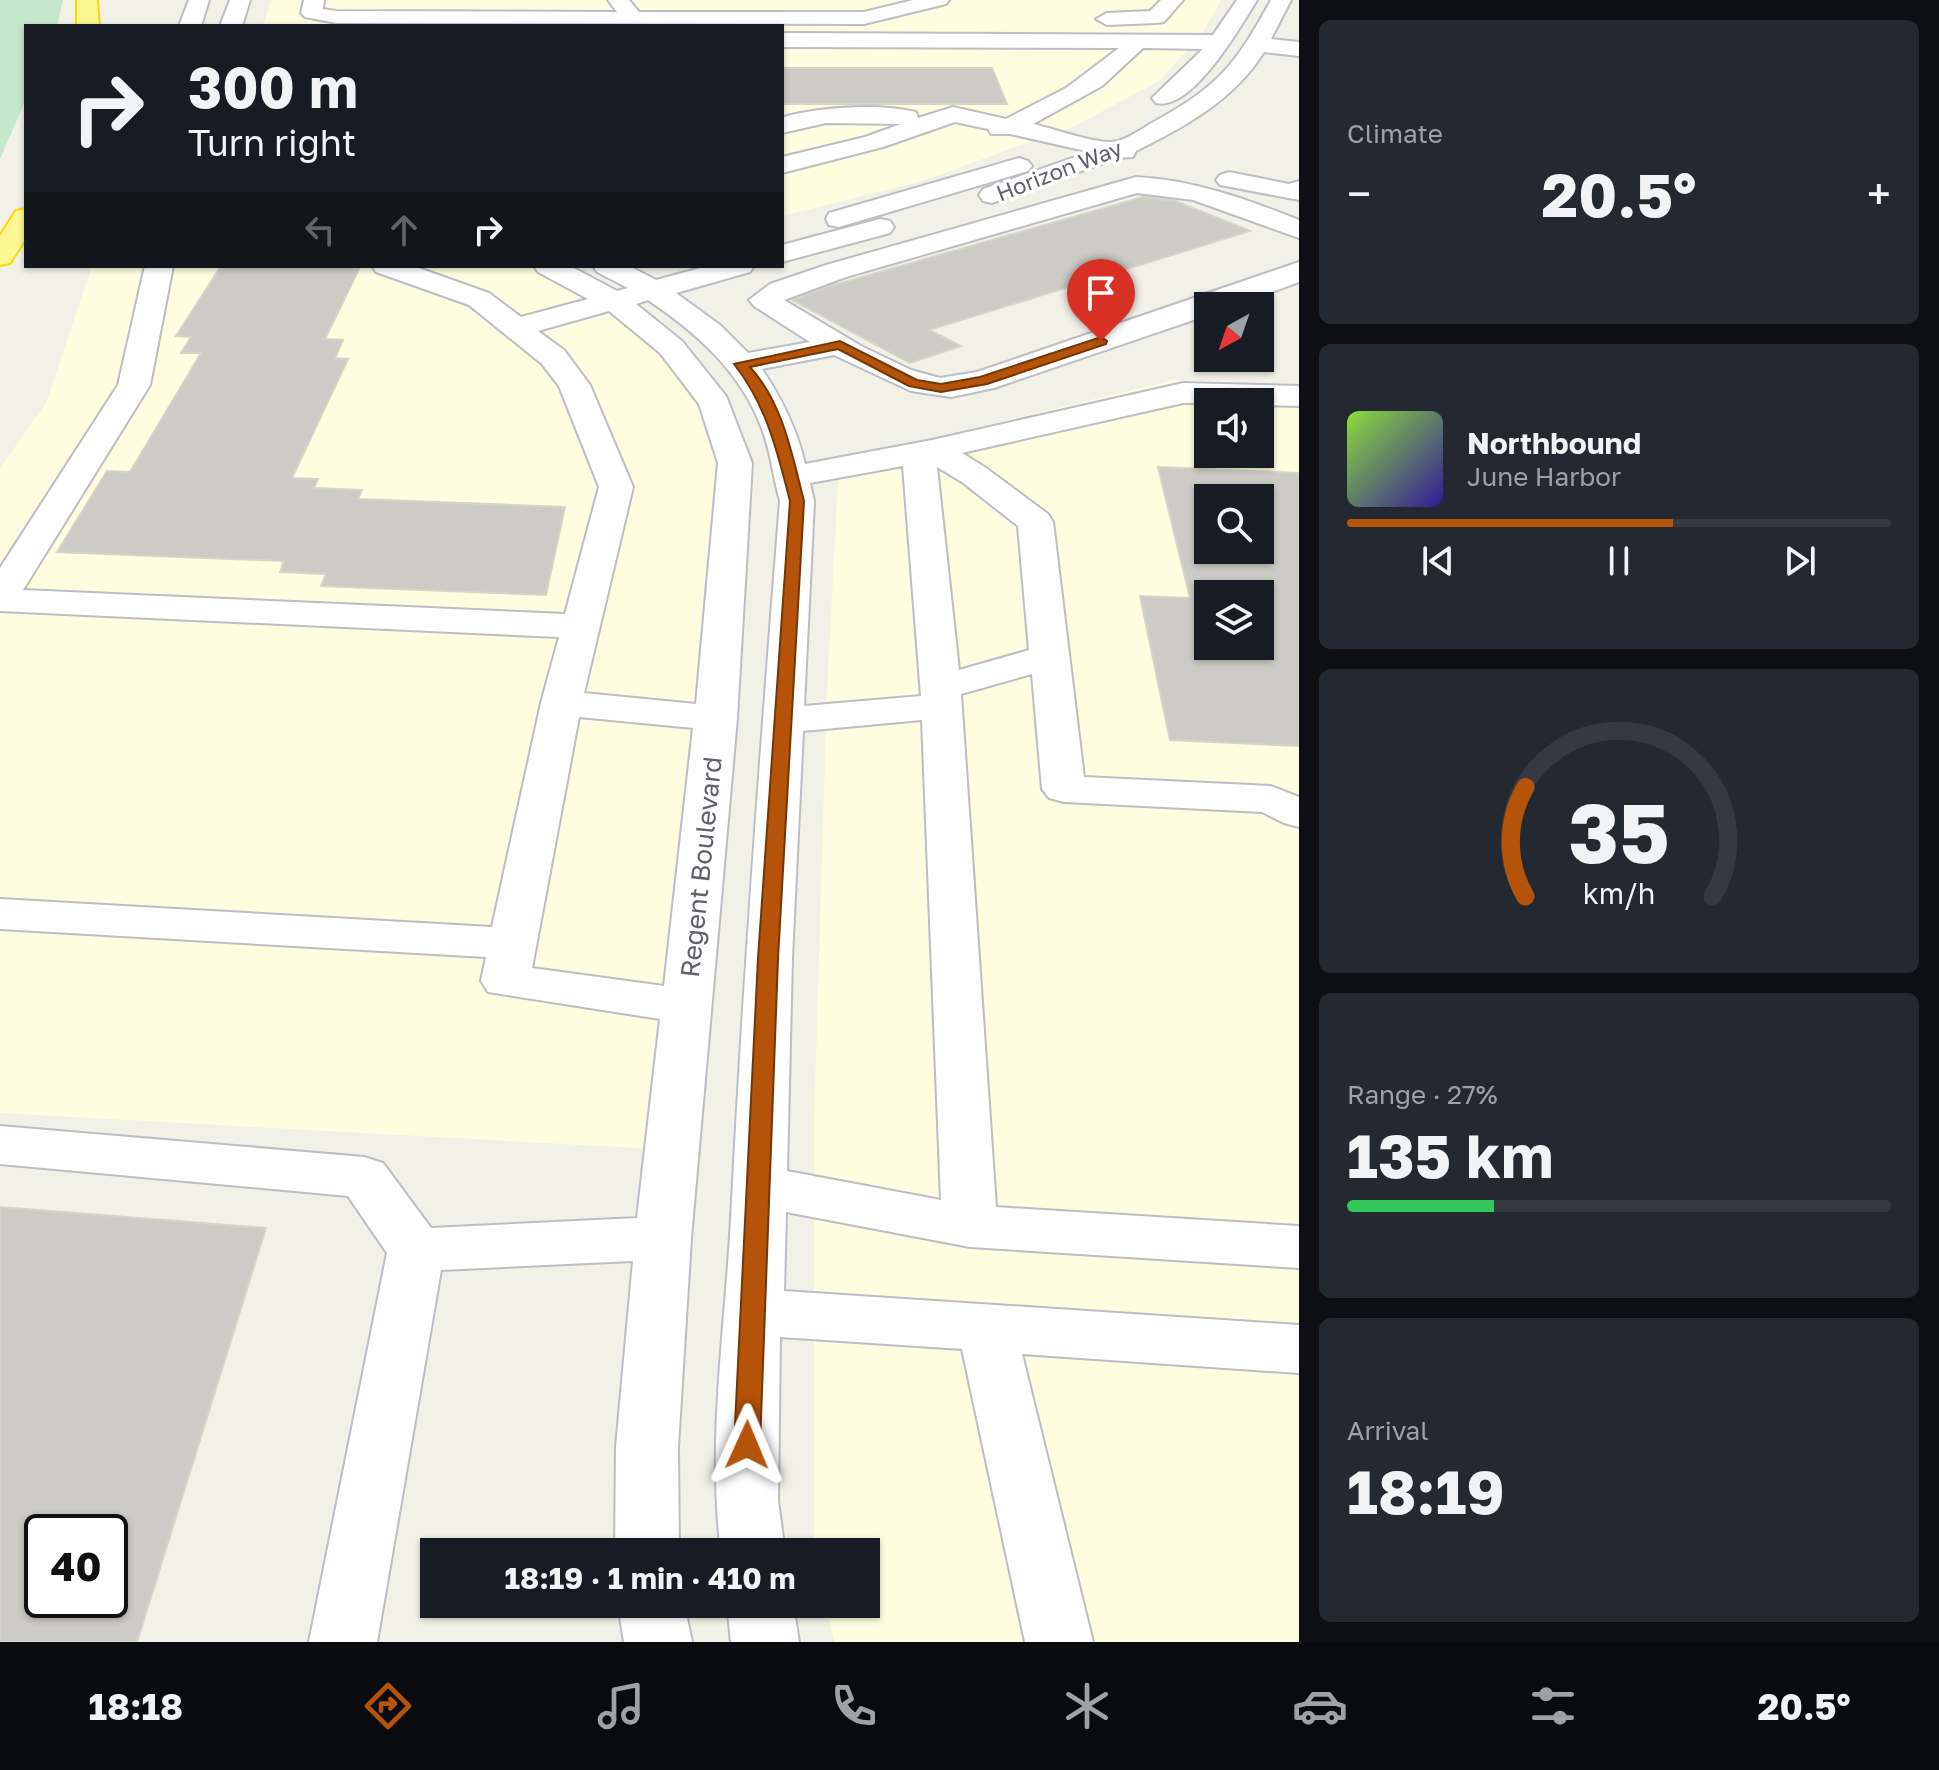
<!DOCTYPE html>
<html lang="en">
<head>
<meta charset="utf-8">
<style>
  :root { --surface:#171b24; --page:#242831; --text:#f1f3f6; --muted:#9ea1a6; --line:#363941; --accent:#b45309 }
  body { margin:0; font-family:"Golos Text",sans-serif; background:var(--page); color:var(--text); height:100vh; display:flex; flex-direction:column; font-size:30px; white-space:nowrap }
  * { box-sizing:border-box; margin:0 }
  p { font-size:26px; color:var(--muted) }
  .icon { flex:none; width:44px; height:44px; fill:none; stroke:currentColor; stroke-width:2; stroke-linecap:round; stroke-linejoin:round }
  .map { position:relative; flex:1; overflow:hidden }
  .side { display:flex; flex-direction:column; gap:20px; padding:20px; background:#0d0f14; width:640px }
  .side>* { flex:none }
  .banner { position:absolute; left:24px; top:24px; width:760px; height:244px; border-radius:0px; box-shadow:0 2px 6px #0004; background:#171b24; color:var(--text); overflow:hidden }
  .needle { width:52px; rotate:220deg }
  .fabs { position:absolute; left:1194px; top:292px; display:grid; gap:16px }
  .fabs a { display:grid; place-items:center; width:80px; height:80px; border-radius:0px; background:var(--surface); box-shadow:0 2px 6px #0004; font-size:40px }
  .speed { position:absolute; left:24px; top:1514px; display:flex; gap:16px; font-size:40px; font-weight:700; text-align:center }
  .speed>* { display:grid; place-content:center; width:104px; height:104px; border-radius:50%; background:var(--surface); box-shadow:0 2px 6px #0004; line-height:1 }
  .speed .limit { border:4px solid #111; border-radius:12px; background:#fff; color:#111 }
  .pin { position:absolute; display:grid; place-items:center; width:68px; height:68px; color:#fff; margin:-82px -34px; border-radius:50% 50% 50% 0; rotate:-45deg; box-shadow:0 0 8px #0007 }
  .pin .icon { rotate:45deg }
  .me { position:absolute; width:88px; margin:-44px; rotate:1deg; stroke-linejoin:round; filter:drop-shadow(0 0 6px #0008) }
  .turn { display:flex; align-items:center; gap:28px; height:168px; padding:0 32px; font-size:36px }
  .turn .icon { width:104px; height:104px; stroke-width:2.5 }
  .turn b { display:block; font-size:56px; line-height:68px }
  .lanes { display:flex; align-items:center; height:76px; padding:0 32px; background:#0003; justify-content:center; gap:40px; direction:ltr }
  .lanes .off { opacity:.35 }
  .big { font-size:60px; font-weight:700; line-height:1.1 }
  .side .card { flex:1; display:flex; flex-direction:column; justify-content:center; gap:12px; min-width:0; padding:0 28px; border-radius:12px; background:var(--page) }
  .side .dial { align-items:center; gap:0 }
  .dial svg { height:208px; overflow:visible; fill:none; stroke:var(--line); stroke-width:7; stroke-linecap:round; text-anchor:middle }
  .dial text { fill:var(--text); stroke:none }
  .song { display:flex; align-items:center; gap:24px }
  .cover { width:96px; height:96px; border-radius:12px; background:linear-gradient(135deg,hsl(90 70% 55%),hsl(250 70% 35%)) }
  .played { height:8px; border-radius:4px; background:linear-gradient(90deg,var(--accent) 60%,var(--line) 60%) }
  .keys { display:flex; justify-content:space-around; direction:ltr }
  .heat { display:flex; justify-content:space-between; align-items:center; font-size:44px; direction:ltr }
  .charge { height:12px; border-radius:6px; background:linear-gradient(90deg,#34c759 27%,var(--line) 0) }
  .trip { position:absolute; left:420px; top:1538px; width:460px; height:80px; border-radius:0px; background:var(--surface); box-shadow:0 2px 6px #0004; font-weight:700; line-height:80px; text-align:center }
  .menu { display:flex; height:128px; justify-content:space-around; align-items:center; background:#090b0e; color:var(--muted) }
  .menu .icon { width:56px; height:56px }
  .menu .active { color:var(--accent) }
  .menu b { font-size:36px; color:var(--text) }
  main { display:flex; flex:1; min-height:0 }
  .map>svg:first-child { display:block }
  .commercial { fill:#fefde0; fill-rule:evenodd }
  .green { fill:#c5e8cc }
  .building { fill:#cccbc5; stroke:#d6d4c6; stroke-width:2; fill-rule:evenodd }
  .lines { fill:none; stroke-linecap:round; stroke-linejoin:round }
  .minor-casing { stroke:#bcbec3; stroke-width:4 }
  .highway-casing { stroke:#f9db00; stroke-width:4 }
  .minor { fill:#fff; fill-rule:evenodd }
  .highway { fill:#fdf792; fill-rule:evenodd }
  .route { fill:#b45309; stroke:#753606; stroke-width:2 }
  .labels { text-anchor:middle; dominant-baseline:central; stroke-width:7; stroke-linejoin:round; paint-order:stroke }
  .far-street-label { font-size:22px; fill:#5f6168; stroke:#fff }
  .street-label { font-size:26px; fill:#5f6168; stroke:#fff }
</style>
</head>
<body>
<main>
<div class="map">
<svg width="1299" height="1642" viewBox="0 0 1299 1642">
  <rect width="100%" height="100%" fill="#f1f1e8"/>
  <g class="commercial">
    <polygon points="271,0 1221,0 1202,34 1159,81 1077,125 922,181 782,216 782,26 263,26"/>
    <polygon points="92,266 548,266 615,301 724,422 674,1150 0,1113 0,468 46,403"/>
    <path d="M 1174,380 L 1299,385 L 1299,1642 L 834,1642 L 826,1604 L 866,1604 L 866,1552 L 814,1552 L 814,1121 L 827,692 L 839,461 ZM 1208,402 L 1260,402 L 1260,454 L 1208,454 ZM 1208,498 L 1260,498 L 1260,550 L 1208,550 ZM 1208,594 L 1260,594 L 1260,646 L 1208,646 Z"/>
  </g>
  <polygon class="green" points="0,0 63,0 57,26 26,26 26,99 0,159"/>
  <g class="building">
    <polygon points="782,68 992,68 1007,104 782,104"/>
    <polygon points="1143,197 1175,201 1250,231 929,330 961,346 910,363 792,300 827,287"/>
    <polygon points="221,266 360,267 325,339 343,340 335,358 348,359 292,478 318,479 314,488 362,490 358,499 565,507 546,595 321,586 326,574 280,572 284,561 57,552 107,471 130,472 201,353 181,353 191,337 176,336"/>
    <path d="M 1158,467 L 1299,473 L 1299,746 L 1170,740 L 1140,596 L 1190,598 ZM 1208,498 L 1260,498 L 1260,550 L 1208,550 ZM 1208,594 L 1260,594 L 1260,646 L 1208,646 Z"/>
    <path d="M 0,1207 L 266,1228 L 137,1642 L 0,1642 ZM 42,1532 L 110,1532 L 110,1600 L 42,1600 Z"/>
  </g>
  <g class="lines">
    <g class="minor-casing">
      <g id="minor">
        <polygon points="189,0 209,0 201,26 179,26"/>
        <polygon points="230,0 250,0 242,26 220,26"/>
        <polygon points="304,0 324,0 323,9 336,11 617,12 608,0 629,0 639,12 864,12 913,0 949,0 946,4 864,24 336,23 305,17 301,13"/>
        <polygon points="1161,0 1183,0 1164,22 1156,23 1107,25 1096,19 1107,13 1150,11"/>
        <path d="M 1237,0 L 1257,0 C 1241,26 1192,112 1156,103 L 1152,98 L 1203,49 L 1143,48 L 1102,86 L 1033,124 C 1056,129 1089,142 1111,142 C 1123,142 1140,130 1150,124 C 1218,87 1235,66 1271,0 L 1291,0 L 1271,39 L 1299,42 L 1299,56 L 1264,52 C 1234,100 1186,126 1136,151 L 1133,157 L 1118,158 L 992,203 L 983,201 L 979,195 L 983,189 L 1090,152 L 1010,134 L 991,134 L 988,129 L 955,122 L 883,147 L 782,173 L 782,157 L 865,137 L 901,124 L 826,123 L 782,133 L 782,118 L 787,116 C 823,107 879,103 916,112 L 918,118 L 953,107 L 1006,119 L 1066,88 L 1119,48 L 782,47 L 782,33 L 1213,35 Z"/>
        <polygon points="1019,158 1028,161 1032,166 1028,171 839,227 829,225 826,219 829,213"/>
        <polygon points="1229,172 1289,184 1299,181 1299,200 1220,185 1216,180 1220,175"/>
        <path d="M 1136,177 C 1194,180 1246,199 1299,220 L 1299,238 L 1193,200 L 1137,193 L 846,277 L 784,300 L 861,346 L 911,370 L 940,378 L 977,372 L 1299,262 L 1299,282 L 1234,306 L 1208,306 L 1208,315 L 994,388 L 951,397 L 911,391 L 834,355 L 762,369 C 782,399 797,429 805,464 L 932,440 L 1183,383 L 1299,386 L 1299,406 L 1260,405 L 1260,402 L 1183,403 L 962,453 L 986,468 L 1048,514 L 1053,522 L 1084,777 L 1271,786 L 1299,797 L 1299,827 L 1284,823 L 1262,812 L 1064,802 L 1049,798 L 1042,789 L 1032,674 L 961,694 L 996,1207 L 1299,1226 L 1299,1268 L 970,1247 L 786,1212 L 784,1291 L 1299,1325 L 1299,1373 L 1022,1354 L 1093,1642 L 1025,1642 L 962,1349 L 780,1337 L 778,1501 L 785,1552 L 721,1552 C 707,1442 725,1330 731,1219 C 743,982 761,740 780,501 C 773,477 771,452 762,429 C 741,372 697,333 648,300 L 636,304 L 682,341 L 726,396 L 752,463 L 737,718 L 691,1238 L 678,1447 L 679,1552 L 615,1552 L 616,1447 L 633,1261 L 441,1270 L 377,1642 L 309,1642 L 387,1253 L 348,1196 L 0,1164 L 0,1126 L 364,1157 L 383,1163 L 431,1228 L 637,1218 L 660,1019 L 488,992 L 481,981 L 486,957 L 0,929 L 0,899 L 492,927 L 541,703 L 559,637 L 0,611 L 0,568 L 118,385 L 145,266 L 173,266 L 150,385 L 23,590 L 565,614 L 599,487 L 559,386 L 542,364 L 469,305 L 376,272 L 372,266 L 413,266 L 489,293 L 521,317 L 588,299 L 538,272 L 534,266 L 570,266 L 617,291 L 628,288 L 597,272 L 593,266 L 629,266 L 656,280 L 708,266 L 754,266 L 750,272 L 676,293 L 720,325 L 748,353 L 810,342 L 754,306 L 749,300 L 770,284 L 826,265 ZM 609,311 L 660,353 L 699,404 L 718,463 L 696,704 L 584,693 L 633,487 L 590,385 L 564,350 L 538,331 ZM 903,466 L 921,696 L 804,706 L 814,501 L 810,483 ZM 937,467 L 962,482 L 1018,526 L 1029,650 L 959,670 ZM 579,717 L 693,728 L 664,986 L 532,968 ZM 922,720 L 941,1200 L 787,1171 L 792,958 L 803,731 Z"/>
        <polygon points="880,219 890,221 894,227 890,233 782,262 782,245"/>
        <polygon points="618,1604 684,1604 692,1642 624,1642"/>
        <polygon points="727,1604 793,1604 799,1642 731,1642"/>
      </g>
    </g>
    <g class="highway-casing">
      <g id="highway">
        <polygon points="77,0 97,0 99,26 77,26"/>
        <polygon points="26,209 26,238 10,263 0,265 0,236 16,211"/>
      </g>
    </g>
    <use href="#minor" class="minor"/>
    <use href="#highway" class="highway"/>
  </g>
  <path class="route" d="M 1101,337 L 1107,341 L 1106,344 L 987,384 L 941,392 L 909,386 L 838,349 L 750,367 C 783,403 792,455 804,501 L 778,958 L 760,1445 L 756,1453 L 747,1456 L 738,1453 L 734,1445 L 758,958 L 790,501 C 777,451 767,406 734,364 L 840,341 L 917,380 L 941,384 L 980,377 Z"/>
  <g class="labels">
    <g class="far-street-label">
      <text transform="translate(1059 170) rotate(-21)">Horizon Way</text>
    </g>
    <g class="street-label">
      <text transform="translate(701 867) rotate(-84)">Regent Boulevard</text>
    </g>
  </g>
</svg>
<div class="fabs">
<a><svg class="needle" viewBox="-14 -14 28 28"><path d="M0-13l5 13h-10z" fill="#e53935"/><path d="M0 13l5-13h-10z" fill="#9ea1a6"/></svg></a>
<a><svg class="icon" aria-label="sound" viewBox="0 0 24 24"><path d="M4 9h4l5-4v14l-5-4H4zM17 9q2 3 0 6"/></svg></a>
<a><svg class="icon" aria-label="search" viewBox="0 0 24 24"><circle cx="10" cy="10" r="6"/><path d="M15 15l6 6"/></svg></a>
<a><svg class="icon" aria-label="layers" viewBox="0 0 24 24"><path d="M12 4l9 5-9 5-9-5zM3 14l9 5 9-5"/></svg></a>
</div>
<div class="speed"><div class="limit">40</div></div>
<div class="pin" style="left:1101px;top:341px;background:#d93025"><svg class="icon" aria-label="arrive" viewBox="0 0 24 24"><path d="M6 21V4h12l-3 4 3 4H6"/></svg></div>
<svg class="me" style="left:747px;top:1445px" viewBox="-20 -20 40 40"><path d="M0-17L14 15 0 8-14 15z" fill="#b45309" stroke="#fff" stroke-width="4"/></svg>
<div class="trip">18:19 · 1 min · 410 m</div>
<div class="banner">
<div class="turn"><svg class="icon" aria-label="right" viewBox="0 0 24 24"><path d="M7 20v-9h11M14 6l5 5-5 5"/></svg><div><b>300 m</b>Turn right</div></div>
<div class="lanes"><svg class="icon off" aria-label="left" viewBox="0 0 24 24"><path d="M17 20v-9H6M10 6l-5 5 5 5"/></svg><svg class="icon off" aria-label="ahead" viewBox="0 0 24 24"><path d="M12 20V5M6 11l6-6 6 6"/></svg><svg class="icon" aria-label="right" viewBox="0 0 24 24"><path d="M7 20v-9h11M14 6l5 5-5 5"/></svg></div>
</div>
</div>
<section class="side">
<div class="card"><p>Climate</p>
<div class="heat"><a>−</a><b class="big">20.5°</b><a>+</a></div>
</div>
<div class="card">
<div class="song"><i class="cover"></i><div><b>Northbound</b><p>June Harbor</p></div></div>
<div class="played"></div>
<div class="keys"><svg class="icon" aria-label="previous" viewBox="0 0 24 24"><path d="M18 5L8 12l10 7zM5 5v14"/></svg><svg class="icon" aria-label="pause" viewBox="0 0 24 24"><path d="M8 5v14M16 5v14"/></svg><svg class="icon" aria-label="next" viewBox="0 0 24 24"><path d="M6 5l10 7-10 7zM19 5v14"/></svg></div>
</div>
<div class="card dial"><svg viewBox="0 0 100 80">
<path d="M14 69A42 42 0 1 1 86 69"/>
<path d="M14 69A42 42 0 0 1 14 27" stroke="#b45309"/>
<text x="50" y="56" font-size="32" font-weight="700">35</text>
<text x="50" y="72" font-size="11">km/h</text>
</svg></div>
<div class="card"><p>Range · 27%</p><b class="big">135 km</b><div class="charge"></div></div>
<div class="card"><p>Arrival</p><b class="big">18:19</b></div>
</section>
</main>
<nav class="menu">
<b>18:18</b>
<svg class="icon active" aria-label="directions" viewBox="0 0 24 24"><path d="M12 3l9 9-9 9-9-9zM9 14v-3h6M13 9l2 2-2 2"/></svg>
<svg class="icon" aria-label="music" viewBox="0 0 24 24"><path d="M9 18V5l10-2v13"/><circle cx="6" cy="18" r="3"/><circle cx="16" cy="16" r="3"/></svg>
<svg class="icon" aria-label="phone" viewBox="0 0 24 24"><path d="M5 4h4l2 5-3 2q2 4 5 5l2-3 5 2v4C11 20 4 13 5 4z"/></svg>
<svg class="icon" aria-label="climate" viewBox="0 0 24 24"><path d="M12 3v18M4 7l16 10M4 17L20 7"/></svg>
<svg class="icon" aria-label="car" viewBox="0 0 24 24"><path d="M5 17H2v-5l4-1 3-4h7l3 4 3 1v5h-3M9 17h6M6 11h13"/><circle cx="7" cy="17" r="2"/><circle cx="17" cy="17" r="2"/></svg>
<svg class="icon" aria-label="filters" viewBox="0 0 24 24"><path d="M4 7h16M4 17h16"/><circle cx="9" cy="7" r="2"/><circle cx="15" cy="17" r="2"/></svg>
<b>20.5°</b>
</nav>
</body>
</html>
